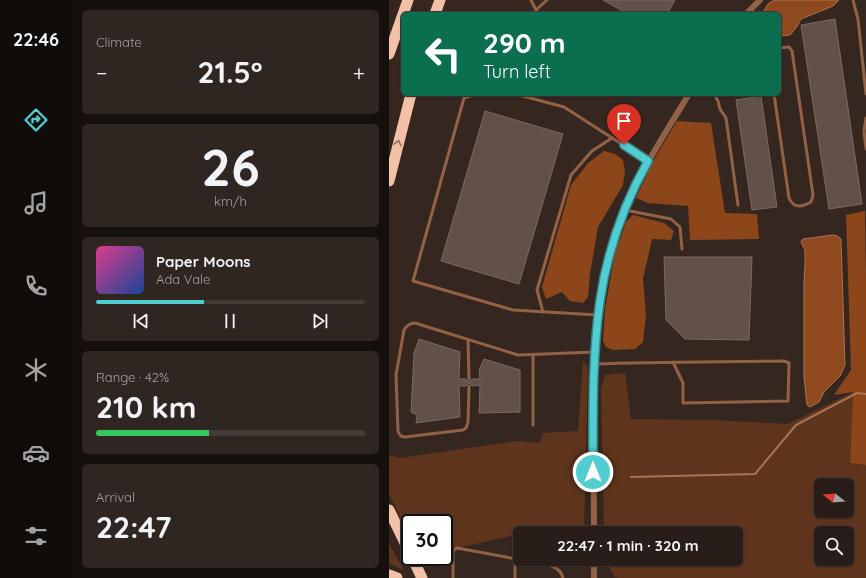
<!DOCTYPE html>
<html lang="en">
<head>
<meta charset="utf-8">
<style>
  :root { --surface:#281d18; --page:#302621; --text:#f1f3f6; --muted:#a5a2a2; --line:#443b37; --accent:#51ccd1 }
  body { margin:0; font-family:Quicksand,sans-serif; background:var(--page); color:var(--text); height:100vh; display:flex; flex-direction:column; font-size:15px; white-space:nowrap }
  * { box-sizing:border-box; margin:0 }
  p { font-size:13px; color:var(--muted) }
  .icon { flex:none; width:22px; height:22px; fill:none; stroke:currentColor; stroke-width:2; stroke-linecap:round; stroke-linejoin:round }
  .map { position:relative; flex:1; overflow:hidden }
  .drawer { display:flex; flex-direction:column; gap:10px; padding:10px; background:#16100d; width:317px }
  .drawer>* { flex:none }
  .top-card { position:absolute; left:12px; top:12px; width:380px; height:84px; border-radius:6px; box-shadow:0 1px 3px #0004,0 0 0 1px var(--line); background:#0b6e4f; color:#fff; overflow:hidden }
  .needle { width:26px; rotate:287deg }
  .tools { position:absolute; left:425px; top:478px; display:grid; gap:8px }
  .tools a { display:grid; place-items:center; width:40px; height:40px; border-radius:6px; background:var(--surface); box-shadow:0 1px 3px #0004,0 0 0 1px var(--line); font-size:20px }
  .speed { position:absolute; left:12px; top:514px; display:flex; gap:8px; font-size:20px; font-weight:700; text-align:center }
  .speed>* { display:grid; place-content:center; width:52px; height:52px; border-radius:50%; background:var(--surface); box-shadow:0 1px 3px #0004,0 0 0 1px var(--line); line-height:1 }
  .speed .limit { border:2px solid #111; border-radius:6px; background:#fff; color:#111 }
  .pin { position:absolute; display:grid; place-items:center; width:34px; height:34px; color:#fff; margin:-41px -17px; border-radius:50% 50% 50% 0; rotate:-45deg; box-shadow:0 0 4px #0007 }
  .pin .icon { rotate:45deg }
  .me { position:absolute; width:44px; margin:-22px; rotate:0deg; stroke-linejoin:round; filter:drop-shadow(0 0 3px #0008) }
  .turn { display:flex; align-items:center; gap:14px; height:84px; padding:0 16px; font-size:18px }
  .turn .icon { width:52px; height:52px; stroke-width:2.5 }
  .turn b { display:block; font-size:28px; line-height:34px }
  .big { font-size:30px; font-weight:700; line-height:1.1 }
  .drawer .widget { flex:1; display:flex; flex-direction:column; justify-content:center; gap:6px; min-width:0; padding:0 14px; border-radius:6px; background:var(--page) }
  .drawer .dial { align-items:center; gap:0 }
  .dial b { font-size:52px; line-height:1 }
  .song { display:flex; align-items:center; gap:12px }
  .cover { width:48px; height:48px; border-radius:6px; background:linear-gradient(135deg,hsl(330 70% 55%),hsl(220 70% 35%)) }
  .played { height:4px; border-radius:2px; background:linear-gradient(90deg,var(--accent) 40%,var(--line) 40%) }
  .keys { display:flex; justify-content:space-around; direction:ltr }
  .heat { display:flex; justify-content:space-between; align-items:center; font-size:22px; direction:ltr }
  .charge { height:6px; border-radius:3px; background:linear-gradient(90deg,#34c759 42%,var(--line) 0) }
  .trip { position:absolute; left:124px; top:526px; width:230px; height:40px; border-radius:6px; background:var(--surface); box-shadow:0 1px 3px #0004,0 0 0 1px var(--line); font-weight:700; line-height:40px; text-align:center }
  main { display:flex; flex:1; min-height:0 }
  .tabs { display:flex; flex-direction:column; width:72px; justify-content:space-around; align-items:center; background:#100c0a; color:var(--muted) }
  .tabs .icon { width:28px; height:28px }
  .tabs .active { color:var(--accent) }
  .tabs b { font-size:18px; color:var(--text) }
  .map>svg:first-child { display:block }
  .green { fill:#5f341c; fill-rule:evenodd }
  .forest { fill:#8d461a }
  .water { fill:#90491e; stroke:#a87354 }
  .lines { fill:none; stroke-linecap:round; stroke-linejoin:round }
  .stream { stroke:#a87354; stroke-width:2 }
  .building { fill:#615149; stroke:#7b6a62 }
  .service { stroke:#936146; stroke-width:3 }
  .minor { stroke:#936146; stroke-width:6 }
  .motorway { stroke:#f3c1a7; stroke-width:11 }
  .oneway { stroke:#8f6f5e }
  .route-casing { stroke:#358588; stroke-width:10 }
  .route { stroke:#51ccd1; stroke-width:7 }
</style>
</head>
<body>
<main>
<nav class="tabs">
<b>22:46</b>
<svg class="icon active" aria-label="directions" viewBox="0 0 24 24"><path d="M12 3l9 9-9 9-9-9zM9 14v-3h6M13 9l2 2-2 2"/></svg>
<svg class="icon" aria-label="music" viewBox="0 0 24 24"><path d="M9 18V5l10-2v13"/><circle cx="6" cy="18" r="3"/><circle cx="16" cy="16" r="3"/></svg>
<svg class="icon" aria-label="phone" viewBox="0 0 24 24"><path d="M5 4h4l2 5-3 2q2 4 5 5l2-3 5 2v4C11 20 4 13 5 4z"/></svg>
<svg class="icon" aria-label="climate" viewBox="0 0 24 24"><path d="M12 3v18M4 7l16 10M4 17L20 7"/></svg>
<svg class="icon" aria-label="car" viewBox="0 0 24 24"><path d="M5 17H2v-5l4-1 3-4h7l3 4 3 1v5h-3M9 17h6M6 11h13"/><circle cx="7" cy="17" r="2"/><circle cx="17" cy="17" r="2"/></svg>
<svg class="icon" aria-label="filters" viewBox="0 0 24 24"><path d="M4 7h16M4 17h16"/><circle cx="9" cy="7" r="2"/><circle cx="15" cy="17" r="2"/></svg>
</nav>
<section class="drawer">
<div class="widget"><p>Climate</p>
<div class="heat"><a>−</a><b class="big">21.5°</b><a>+</a></div>
</div>
<div class="widget dial"><b>26</b><p>km/h</p></div>
<div class="widget">
<div class="song"><i class="cover"></i><div><b>Paper Moons</b><p>Ada Vale</p></div></div>
<div class="played"></div>
<div class="keys"><svg class="icon" aria-label="previous" viewBox="0 0 24 24"><path d="M18 5L8 12l10 7zM5 5v14"/></svg><svg class="icon" aria-label="pause" viewBox="0 0 24 24"><path d="M8 5v14M16 5v14"/></svg><svg class="icon" aria-label="next" viewBox="0 0 24 24"><path d="M6 5l10 7-10 7zM19 5v14"/></svg></div>
</div>
<div class="widget"><p>Range · 42%</p><b class="big">210 km</b><div class="charge"></div></div>
<div class="widget"><p>Arrival</p><b class="big">22:47</b></div>
</section>
<div class="map">
<svg width="477" height="578" viewBox="0 0 477 578">
  <rect width="100%" height="100%" fill="#352720"/>
  <g class="green">
    <polygon points="194,361 199,368 195,533 131,533 131,536 126,535 55,551 55,523 21,523 21,536 13,521 0,494 0,455 11,458 127,441 151,443 154,433 189,431"/>
    <path d="M 236,373 L 242,419 L 325,420 L 399,424 L 464,392 L 461,463 L 477,465 L 477,578 L 229,578 L 226,577 L 216,561 L 216,559 L 347,559 L 347,533 L 215,533 L 212,389 L 216,375 ZM 432,485 L 458,485 L 458,511 L 432,511 ZM 432,533 L 458,533 L 458,559 L 432,559 Z"/>
    <polygon points="0,544 15,570 0,564"/>
  </g>
  <g class="forest">
    <polygon points="288,121 322,123 336,213 368,214 370,239 301,240 299,206 259,203 247,198 263,163"/>
    <polygon points="215,151 226,154 234,160 236,171 234,185 209,227 201,274 199,297 194,303 181,301 173,292 157,299 153,287 182,185 199,163"/>
    <polygon points="476,211 477,282 477,465 461,463 464,392 445,395 462,370 457,215"/>
    <polygon points="244,215 275,223 285,231 282,240 263,239 254,279 257,315 254,342 246,349 224,350 217,347 214,341 216,309 226,253 237,222"/>
  </g>
  <g class="water">
    <polygon points="385,0 450,0 444,6 412,19 407,28 401,35 390,36 390,14 373,14 379,4"/>
    <polygon points="444,235 448,236 452,239 456,365 451,376 435,392 430,402 421,407 418,405 415,377 415,281 416,264 416,250 412,242 414,239"/>
  </g>
  <g class="lines">
    <polyline class="stream" points="242,477 366,474 407,425 468,393 477,394"/>
  </g>
  <g class="building">
    <polygon points="214,0 286,0 278,14 239,14"/>
    <polygon points="446,19 473,204 440,209 412,25"/>
    <polygon points="372,96 388,207 363,210 347,100"/>
    <polygon points="96,111 174,134 130,284 52,261"/>
    <polygon points="275,257 363,257 360,340 296,339 277,320"/>
    <polygon points="30,339 71,352 70,379 77,379 79,382 82,381 83,379 91,379 90,370 95,359 131,370 131,412 90,413 91,385 83,386 82,384 80,383 77,386 70,386 71,417 27,423 28,415 22,412 25,353"/>
  </g>
  <g class="lines">
    <g class="service">
      <polyline points="142,0 147,10 150,14"/>
      <polyline points="464,0 469,19 477,94"/>
      <polyline points="147,10 158,0"/>
      <polyline points="88,94 75,98 24,281 124,310 209,315"/>
      <polyline points="116,94 130,95 175,107 259,161"/>
      <polyline points="325,94 329,101 331,109 337,118 349,205"/>
      <path d="M 385,94 L 400,198 C 405,209 413,207 422,202 L 424,195 L 403,51 L 400,47 L 390,48"/>
      <polyline points="477,118 475,131 477,149"/>
      <polyline points="236,210 282,219 291,227 293,249"/>
      <polyline points="154,312 148,290 182,175 203,151 223,138"/>
      <polyline points="79,340 80,379"/>
      <path d="M 205,364 C 269,362 332,362 395,361 L 400,363 L 399,401 L 294,403 L 294,383 L 284,362"/>
      <path d="M 80,386 L 79,422 L 77,428 L 74,430 L 16,437 C 12,437 10,435 9,431 L 7,375 L 15,330 C 18,325 21,323 26,323 L 129,355 L 206,352"/>
      <polyline points="144,425 144,355"/>
      <path d="M 64,578 L 64,552 L 65,550 L 68,548 L 160,565 C 167,568 172,570 174,578"/>
      <polyline points="126,578 126,559"/>
    </g>
    <g class="minor">
      <polyline points="357,14 371,0"/>
      <path d="M 205,533 C 205,493 204,452 205,412 C 205,385 205,358 207,330 C 210,293 219,256 231,222 C 248,176 275,135 300,94"/>
      <polyline points="205,559 205,578"/>
    </g>
    <g class="motorway">
      <polyline points="46,14 51,0"/>
      <polyline points="0,54 19,0"/>
      <polyline points="0,181 22,94"/>
      <polyline points="0,510 21,553"/>
      <polyline points="23,557 33,578"/>
      <polyline points="0,575 8,578"/>
    </g>
  </g>
  <defs><path id="oneway-chevron" d="M-2-3.5L2.5 0L-2 3.5" fill="none" stroke-width="1.6" stroke-linecap="round" stroke-linejoin="round"/></defs>
  <use class="oneway" href="#oneway-chevron" transform="translate(9 143) rotate(-76)"/>
  <g class="lines">
    <g class="route-casing">
      <path id="route" d="M 204,472 C 204,415 203,357 211,301 C 218,252 235,204 259,161 L 235,145"/>
    </g>
    <use href="#route" class="route"/>
  </g>
</svg>
<div class="tools">
<a><svg class="needle" viewBox="-14 -14 28 28"><path d="M0-13l5 13h-10z" fill="#e53935"/><path d="M0 13l5-13h-10z" fill="#a5a2a2"/></svg></a>
<a><svg class="icon" aria-label="search" viewBox="0 0 24 24"><circle cx="10" cy="10" r="6"/><path d="M15 15l6 6"/></svg></a>
</div>
<div class="speed"><div class="limit">30</div></div>
<div class="pin" style="left:235px;top:145px;background:#d93025"><svg class="icon" aria-label="arrive" viewBox="0 0 24 24"><path d="M6 21V4h12l-3 4 3 4H6"/></svg></div>
<svg class="me" style="left:204px;top:472px" viewBox="-20 -20 40 40"><circle r="17" fill="#51ccd1" stroke="#fff" stroke-width="3"/><path d="M0-11L8 9 0 5-8 9z" fill="#fff"/></svg>
<div class="trip">22:47 · 1 min · 320 m</div>
<div class="top-card">
<div class="turn"><svg class="icon" aria-label="left" viewBox="0 0 24 24"><path d="M17 20v-9H6M10 6l-5 5 5 5"/></svg><div><b>290 m</b>Turn left</div></div>
</div>
</div>
</main>
</body>
</html>
